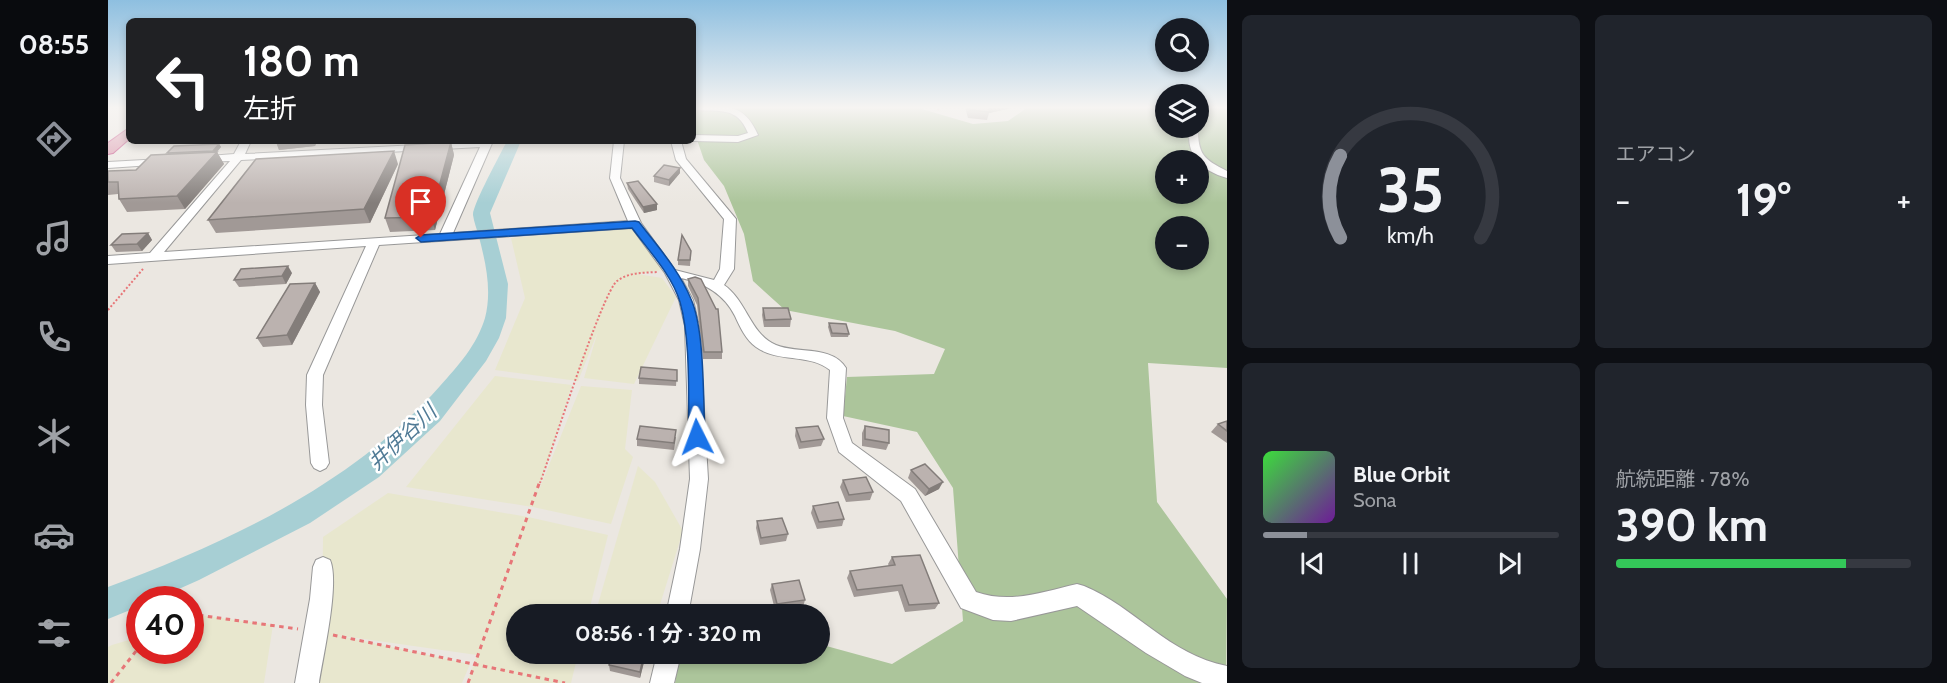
<!DOCTYPE html>
<html lang="ja">
<head>
<meta charset="utf-8">
<style>
  :root { --surface:#171b24; --page:#20242c; --text:#f1f3f6; --muted:#9ea1a6; --line:#363941; --accent:#8c9099 }
  body { margin:0; font-family:Cabin,"Noto Sans JP",sans-serif; background:var(--page); color:var(--text); height:100vh; display:flex; flex-direction:column; font-size:22px; white-space:nowrap }
  * { box-sizing:border-box; margin:0 }
  p { font-size:20px; color:var(--muted) }
  .icon { flex:none; width:33px; height:33px; fill:none; stroke:currentColor; stroke-width:2; stroke-linecap:round; stroke-linejoin:round }
  .map { position:relative; flex:1; overflow:hidden }
  .side { display:flex; flex-direction:column; gap:15px; padding:15px; background:#0d0f14; width:720px }
  .side>* { flex:none }
  .guide { position:absolute; left:18px; top:18px; width:570px; height:126px; border-radius:9px; box-shadow:0 3px 9px #0003; background:#202124; color:#fff; overflow:hidden }
  .controls { position:absolute; left:1047px; top:18px; display:grid; gap:12px }
  .controls a { display:grid; place-items:center; width:54px; height:54px; border-radius:50%; background:var(--surface); box-shadow:0 3px 9px #0003; font-size:30px }
  .speed { position:absolute; left:18px; top:586px; display:flex; gap:12px; font-size:30px; font-weight:700; text-align:center }
  .speed>* { display:grid; place-content:center; width:78px; height:78px; border-radius:50%; background:var(--surface); box-shadow:0 3px 9px #0003; line-height:1 }
  .speed .limit { border:9px solid #d22; background:#fff; color:#111 }
  .pin { position:absolute; display:grid; place-items:center; width:51px; height:51px; color:#fff; margin:-62px -26px; border-radius:50% 50% 50% 0; rotate:-45deg; box-shadow:0 0 6px #0007 }
  .pin .icon { rotate:45deg }
  .me { position:absolute; width:66px; margin:-33px; rotate:357deg; stroke-linejoin:round; filter:drop-shadow(0 0 4px #0008) }
  .turn { display:flex; align-items:center; gap:21px; height:126px; padding:0 18px; font-size:27px }
  .turn .icon { width:78px; height:78px; stroke-width:2.5 }
  .turn b { display:block; font-size:42px; line-height:51px }
  .big { font-size:45px; font-weight:700; line-height:1.1 }
  .side .tile { flex:1; display:flex; flex-direction:column; justify-content:center; gap:9px; min-width:0; padding:0 21px; border-radius:9px; background:var(--page) }
  .side .dial { align-items:center; gap:0 }
  .dial svg { height:156px; overflow:visible; fill:none; stroke:var(--line); stroke-width:7; stroke-linecap:round; text-anchor:middle }
  .dial text { fill:var(--text); stroke:none }
  .song { display:flex; align-items:center; gap:18px }
  .cover { width:72px; height:72px; border-radius:9px; background:linear-gradient(135deg,hsl(120 70% 55%),hsl(280 70% 35%)) }
  .played { height:6px; border-radius:3px; background:linear-gradient(90deg,var(--accent) 15%,var(--line) 15%) }
  .keys { display:flex; justify-content:space-around; direction:ltr }
  .heat { display:flex; justify-content:space-between; align-items:center; font-size:33px; direction:ltr }
  .charge { height:9px; border-radius:4px; background:linear-gradient(90deg,#34c759 78%,var(--line) 0) }
  .side .tiles { flex:1; display:grid; gap:15px; grid-template-columns:repeat(2,1fr) }
  .trip { position:absolute; left:398px; top:604px; width:324px; height:60px; border-radius:30px; background:var(--surface); box-shadow:0 3px 9px #0003; font-weight:700; line-height:60px; text-align:center }
  main { display:flex; flex:1; min-height:0 }
  .dock { display:flex; flex-direction:column; width:108px; justify-content:space-around; align-items:center; background:#090b0e; color:var(--muted) }
  .dock .icon { width:42px; height:42px }
  .dock .selected { color:var(--accent) }
  .dock b { font-size:27px; color:var(--text) }
  .map>svg:first-child { display:block }
  .farmland { fill:#e8e7ce }
  .forest { fill:#acc59b; fill-rule:evenodd }
  .lines { fill:none; stroke-linecap:round; stroke-linejoin:round }
  .river { fill:#a7cfd4; fill-rule:evenodd }
  .minor-casing { stroke:#989898; stroke-width:2 }
  .highway-casing { stroke:#bf3877; stroke-width:2 }
  .path-far2 { stroke:#e77678; stroke-width:1.5; stroke-dasharray:2 2; stroke-linecap:butt }
  .path-far1 { stroke:#e77678; stroke-width:2; stroke-dasharray:2 2; stroke-linecap:butt }
  .path { stroke:#e77678; stroke-width:3; stroke-dasharray:4.5 4.5; stroke-linecap:butt }
  .minor { fill:#fff; fill-rule:evenodd }
  .highway { fill:#da91a8; fill-rule:evenodd }
  .wall { fill:#a19996 }
  .shaded-wall { fill:#837d7a }
  .building { fill:#bbb2af; stroke:#837d7a; stroke-width:1.5 }
  .route { fill:#1a73e8; stroke:#114b97; stroke-width:1.5 }
  .labels { text-anchor:middle; dominant-baseline:central; stroke-width:5; stroke-linejoin:round; paint-order:stroke }
  .water-label { font-size:21px; font-style:italic; fill:#517b96; stroke:#fff }
</style>
</head>
<body>
<main>
<nav class="dock">
<b>08:55</b>
<svg class="icon selected" aria-label="directions" viewBox="0 0 24 24"><path d="M12 3l9 9-9 9-9-9zM9 14v-3h6M13 9l2 2-2 2"/></svg>
<svg class="icon" aria-label="music" viewBox="0 0 24 24"><path d="M9 18V5l10-2v13"/><circle cx="6" cy="18" r="3"/><circle cx="16" cy="16" r="3"/></svg>
<svg class="icon" aria-label="phone" viewBox="0 0 24 24"><path d="M5 4h4l2 5-3 2q2 4 5 5l2-3 5 2v4C11 20 4 13 5 4z"/></svg>
<svg class="icon" aria-label="climate" viewBox="0 0 24 24"><path d="M12 3v18M4 7l16 10M4 17L20 7"/></svg>
<svg class="icon" aria-label="car" viewBox="0 0 24 24"><path d="M5 17H2v-5l4-1 3-4h7l3 4 3 1v5h-3M9 17h6M6 11h13"/><circle cx="7" cy="17" r="2"/><circle cx="17" cy="17" r="2"/></svg>
<svg class="icon" aria-label="filters" viewBox="0 0 24 24"><path d="M4 7h16M4 17h16"/><circle cx="9" cy="7" r="2"/><circle cx="15" cy="17" r="2"/></svg>
</nav>
<div class="map">
<svg width="1119" height="683" viewBox="0 0 1119 683">
  <rect width="100%" height="100%" fill="#ebe7e1"/>
  <g class="farmland">
    <polygon points="530,228 560,269 529,274 554,278 568,297 526,384 476,378 490,331 470,381 387,370 417,298 403,238"/>
    <polygon points="387,376 464,385 429,495 473,386 524,390 517,449 525,457 503,524 425,507 298,487"/>
    <polygon points="530,466 547,482 575,531 550,611 488,611"/>
    <polygon points="280,493 420,517 500,535 480,615 408,615 408,654 470,654 463,683 359,683 369,655 228,635 362,664 354,683 203,683 214,633 215,537"/>
    <polygon points="83,614 165,625 156,683 0,683 0,647 4,645 31,637 32,651 82,651"/>
  </g>
  <path class="forest" d="M 585,107 L 807,107 L 865,124 L 900,121 L 920,107 L 1057,107 L 1058,128 L 1090,128 L 1091,107 L 1119,107 L 1119,368 L 1040,363 L 1049,502 L 1119,599 L 1118,683 L 567,683 L 571,658 L 594,654 L 711,654 L 711,644 L 784,664 L 855,621 L 845,488 L 809,432 L 735,416 L 739,377 L 826,374 L 837,349 L 787,331 L 677,310 L 645,281 L 636,234 L 616,186 L 596,160 L 585,128 ZM 1058,160 L 1090,160 L 1090,194 L 1058,194 ZM 1058,226 L 1090,226 L 1090,260 L 1058,260 Z"/>
  <g class="lines">
    <path class="river" d="M 399,141 L 413,141 L 382,213 L 400,284 L 398,318 L 391,338 L 378,361 L 332,421 L 271,477 L 202,523 L 91,580 L 46,600 L 32,600 L 32,606 L 0,619 L 0,587 C 121,542 245,484 332,386 C 350,366 369,345 377,318 C 384,291 378,264 371,237 C 369,230 366,222 365,215 C 364,206 393,153 399,141 Z"/>
    <g class="minor-casing">
      <g id="minor">
        <path d="M 585,107 C 617,107 635,101 650,135 L 630,142 L 585,141 L 585,135 L 630,136 L 640,133 C 629,106 612,112 587,110 Z"/>
        <polygon points="1090,107 1097,107 1090,116"/>
        <path d="M 1082,128 L 1090,128 C 1090,154 1095,159 1119,171 L 1119,178 C 1094,171 1077,155 1082,128 Z"/>
        <path d="M 133,141 L 143,141 L 137,154 L 385,141 L 345,233 L 520,221 L 502,178 L 506,141 L 516,141 L 512,178 L 533,223 L 567,270 L 606,280 L 612,269 L 616,219 L 568,160 L 563,141 L 573,141 L 578,159 L 628,219 L 626,269 L 616,285 C 639,301 642,334 668,345 C 690,354 724,345 738,368 L 735,418 L 744,443 L 807,489 L 868,592 C 902,604 935,592 969,584 L 976,586 C 1027,607 1061,655 1119,666 L 1119,683 L 1094,683 L 1077,676 L 1038,653 L 969,606 L 903,621 L 885,620 L 853,608 L 793,501 L 731,452 L 719,418 L 722,370 C 701,353 670,363 648,347 C 638,340 632,327 627,316 C 616,294 597,283 573,278 L 585,300 L 591,326 L 600,479 L 592,549 L 580,615 L 558,615 L 572,549 L 582,479 L 577,326 L 571,300 L 557,273 L 524,228 L 271,245 L 215,375 L 214,405 L 221,463 L 218,468 L 212,471 L 206,468 L 203,463 L 198,405 L 199,375 L 258,246 L 0,264 L 0,256 L 42,253 L 122,161 L 93,162 L 89,161 L 89,157 L 126,154 ZM 372,147 L 332,234 L 56,252 L 133,160 Z"/>
        <polygon points="54,159 59,162 58,164 0,168 0,162"/>
        <path d="M 215,557 L 222,560 C 232,583 215,656 211,683 L 187,683 L 202,599 L 205,567 L 208,560 Z"/>
        <polygon points="549,654 573,654 566,683 542,683"/>
      </g>
    </g>
    <g class="highway-casing">
      <polygon id="highway" points="21,128 21,139 5,153 0,154 0,143"/>
    </g>
    <polyline class="path-far2" points="826,107 831,110"/>
    <g class="path-far1">
      <polyline points="0,310 35,269"/>
      <path d="M 432,483 C 443,453 494,293 509,281 C 521,272 535,273 549,272"/>
    </g>
    <g class="path">
      <polyline points="82,614 190,629"/>
      <polyline points="225,635 457,683"/>
      <polyline points="3,683 32,646"/>
      <polyline points="360,683 432,481"/>
    </g>
    <use href="#minor" class="minor"/>
    <use href="#highway" class="highway"/>
  </g>
  <g class="wall">
    <polygon points="857,107 908,107 881,113 879,120 860,118"/>
    <polygon points="168,141 232,141 209,142 207,146 171,150"/>
    <polygon points="248,141 267,141 266,142 249,143"/>
    <polygon points="343,142 346,155 327,230 282,232 277,218"/>
    <polygon points="111,144 113,147 109,152 116,164 77,209 19,212 11,199 10,194 0,195 0,171 28,170 60,154 59,153"/>
    <polygon points="290,164 262,223 108,233 100,220"/>
    <polygon points="572,173 561,186 546,182 546,176"/>
    <polygon points="519,183 549,204 549,210 536,213 520,189"/>
    <polygon points="40,233 44,240 34,251 8,252 3,245"/>
    <polygon points="583,251 582,266 570,265 570,260"/>
    <polygon points="184,273 178,284 131,287 126,280"/>
    <polygon points="580,279 608,309 614,352 614,359 595,359 589,305 580,286"/>
    <polygon points="207,283 212,292 184,345 155,347 149,338"/>
    <polygon points="655,308 683,319 682,327 656,327 654,315"/>
    <polygon points="721,323 741,334 740,337 723,337 720,327"/>
    <polygon points="569,370 568,386 531,384 531,378"/>
    <polygon points="1119,421 1119,443 1103,432 1110,424"/>
    <polygon points="757,426 781,443 778,450 754,446 754,433"/>
    <polygon points="688,428 716,439 713,446 691,449 687,436"/>
    <polygon points="568,437 566,450 529,446 529,439"/>
    <polygon points="803,470 831,489 817,496 800,478"/>
    <polygon points="735,480 765,492 762,500 738,502 732,487"/>
    <polygon points="705,506 736,519 734,526 709,529 703,513"/>
    <polygon points="649,521 680,534 678,541 652,545 648,528"/>
    <polygon points="784,557 831,603 827,609 797,612 790,591 746,597 739,578 742,571 781,566 780,564"/>
    <polygon points="664,584 697,600 695,607 667,610 662,590"/>
    <polygon points="538,654 532,678 502,671 501,665"/>
  </g>
  <g class="shaded-wall">
    <polygon points="879,107 908,107 881,113 882,112"/>
    <polygon points="174,141 209,141 209,142 207,146 171,150 168,142"/>
    <polygon points="343,142 346,155 327,230 323,217"/>
    <polygon points="111,144 113,147 107,154 105,151"/>
    <polygon points="286,151 290,164 262,223 256,209"/>
    <polygon points="109,152 116,164 77,209 69,196"/>
    <polygon points="572,168 572,173 561,186 561,180"/>
    <polygon points="549,204 549,210 536,213 535,207"/>
    <polygon points="40,233 44,240 34,251 29,244"/>
    <polygon points="180,266 184,273 178,284 174,276"/>
    <polygon points="207,283 212,292 184,345 179,335"/>
    <polygon points="835,482 831,489 817,496 821,489"/>
    <polygon points="536,654 538,654 532,678 532,672"/>
  </g>
  <g class="building">
    <polygon points="861,107 880,107 882,112 862,110"/>
    <polygon points="343,142 323,217 277,218 297,145"/>
    <polygon points="111,144 105,151 59,153 66,146"/>
    <polygon points="286,151 256,209 100,220 148,159"/>
    <polygon points="109,152 69,196 11,199 10,182 0,182 0,171 28,170 43,155"/>
    <polygon points="556,165 572,168 561,180 546,176"/>
    <polygon points="530,181 549,204 535,207 519,183"/>
    <polygon points="40,233 29,244 3,245 14,234"/>
    <polygon points="574,235 583,251 582,260 570,260"/>
    <polygon points="180,266 174,276 126,280 133,269"/>
    <polygon points="587,277 593,279 608,309 610,309 614,352 596,352 590,298 580,279"/>
    <polygon points="207,283 179,335 149,338 182,284"/>
    <polygon points="655,308 680,308 683,319 657,320"/>
    <polygon points="721,323 738,324 741,334 724,333"/>
    <polygon points="533,367 569,370 569,381 531,378"/>
    <polygon points="1119,421 1119,431 1110,424"/>
    <polygon points="532,426 568,430 566,443 529,439"/>
    <polygon points="710,426 716,439 693,442 688,428"/>
    <polygon points="757,426 781,430 781,443 757,439"/>
    <polygon points="817,464 835,482 821,489 803,470"/>
    <polygon points="758,477 765,492 741,495 735,480"/>
    <polygon points="730,502 736,519 711,522 705,506"/>
    <polygon points="674,518 680,534 653,538 649,521"/>
    <polygon points="812,555 831,603 801,605 794,585 749,590 742,571 787,565 784,557"/>
    <polygon points="691,580 697,600 669,604 664,584"/>
    <polygon points="504,654 536,654 532,672 501,665"/>
  </g>
  <linearGradient id="sky" x2="0" y2="1"><stop stop-color="#8ebfe0"/><stop offset="0.53" stop-color="#f6f4f2"/><stop offset="1" stop-color="#f6f4f2" stop-opacity="0"/></linearGradient>
  <rect width="1119" height="203" fill="url(#sky)"/>
  <path class="route" d="M 527,221 L 531,222 C 550,247 571,270 583,299 C 597,330 595,401 597,437 L 595,442 L 589,444 L 584,442 L 581,437 C 580,396 583,341 572,302 C 564,275 541,251 524,228 L 313,242 L 308,238 L 313,235 Z"/>
  <g class="labels">
    <g class="water-label">
      <text transform="translate(294 437) rotate(-43)">井伊谷川</text>
    </g>
  </g>
</svg>
<div class="controls">
<a><svg class="icon" aria-label="search" viewBox="0 0 24 24"><circle cx="10" cy="10" r="6"/><path d="M15 15l6 6"/></svg></a>
<a><svg class="icon" aria-label="layers" viewBox="0 0 24 24"><path d="M12 4l9 5-9 5-9-5zM3 14l9 5 9-5"/></svg></a>
<a>+</a>
<a>−</a>
</div>
<div class="speed"><div class="limit">40</div></div>
<div class="pin" style="left:313px;top:238px;background:#d93025"><svg class="icon" aria-label="arrive" viewBox="0 0 24 24"><path d="M6 21V4h12l-3 4 3 4H6"/></svg></div>
<svg class="me" style="left:589px;top:437px" viewBox="-20 -20 40 40"><path d="M0-17L14 15 0 8-14 15z" fill="#1a73e8" stroke="#fff" stroke-width="4"/></svg>
<div class="trip">08:56 · 1 分 · 320 m</div>
<div class="guide">
<div class="turn"><svg class="icon" aria-label="left" viewBox="0 0 24 24"><path d="M17 20v-9H6M10 6l-5 5 5 5"/></svg><div><b>180 m</b>左折</div></div>
</div>
</div>
<section class="side">
<div class="tiles">
<div class="tile dial"><svg viewBox="0 0 100 80">
<path d="M14 69A42 42 0 1 1 86 69"/>
<path d="M14 69A42 42 0 0 1 14 27" stroke="#8c9099"/>
<text x="50" y="56" font-size="32" font-weight="700">35</text>
<text x="50" y="72" font-size="11">km/h</text>
</svg></div>
<div class="tile"><p>エアコン</p>
<div class="heat"><a>−</a><b class="big">19°</b><a>+</a></div>
</div>
<div class="tile">
<div class="song"><i class="cover"></i><div><b>Blue Orbit</b><p>Sona</p></div></div>
<div class="played"></div>
<div class="keys"><svg class="icon" aria-label="previous" viewBox="0 0 24 24"><path d="M18 5L8 12l10 7zM5 5v14"/></svg><svg class="icon" aria-label="pause" viewBox="0 0 24 24"><path d="M8 5v14M16 5v14"/></svg><svg class="icon" aria-label="next" viewBox="0 0 24 24"><path d="M6 5l10 7-10 7zM19 5v14"/></svg></div>
</div>
<div class="tile"><p>航続距離 · 78%</p><b class="big">390 km</b><div class="charge"></div></div>
</div>
</section>
</main>
</body>
</html>
